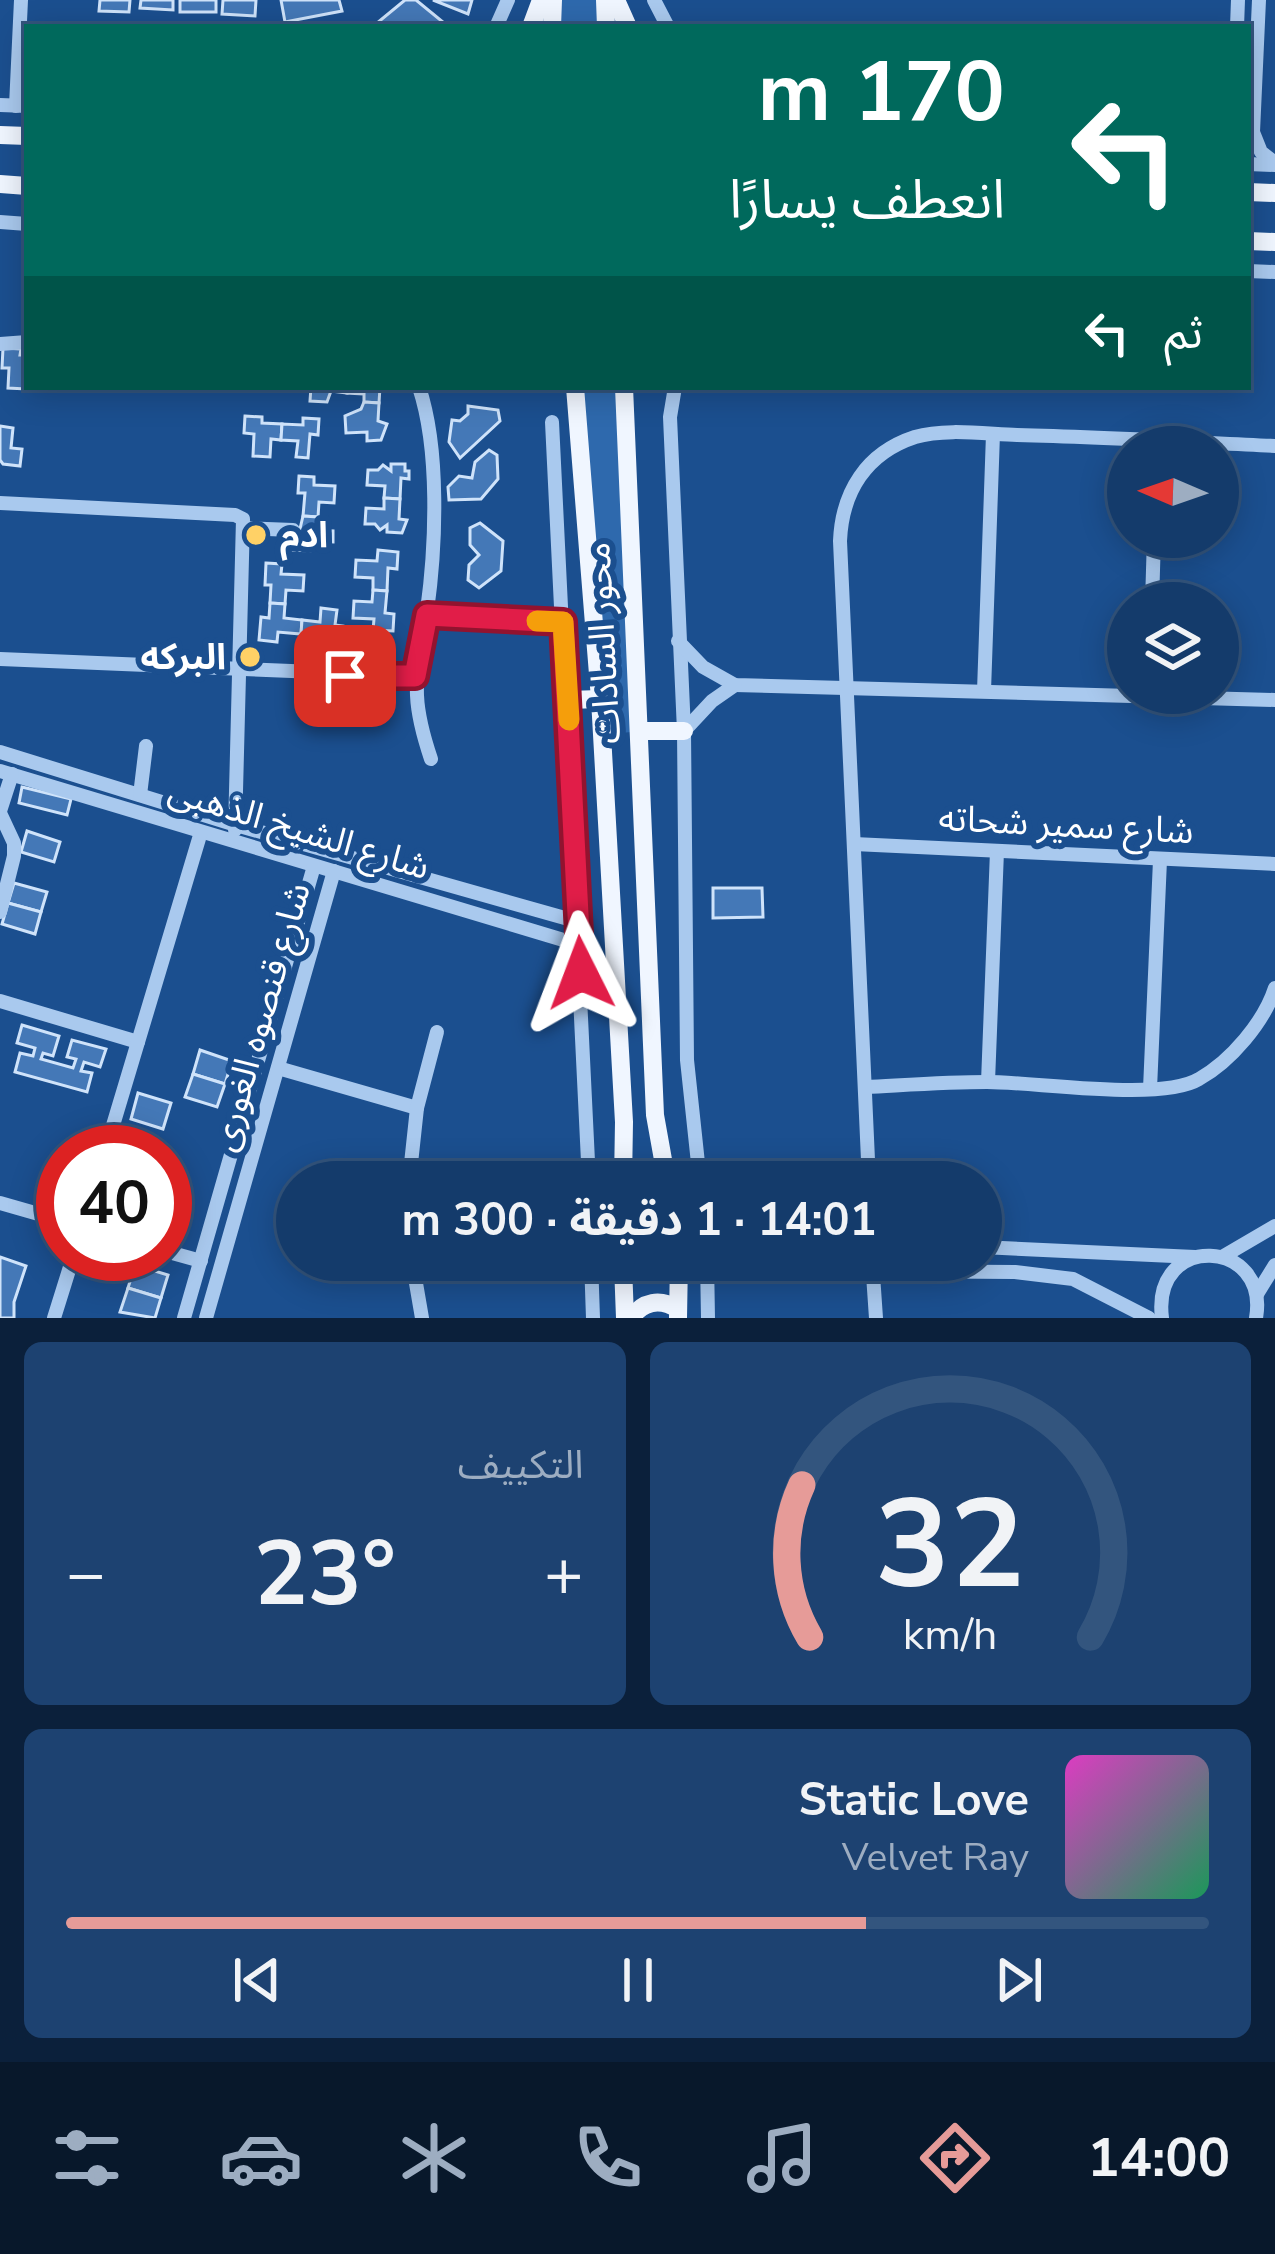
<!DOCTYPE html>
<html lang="ar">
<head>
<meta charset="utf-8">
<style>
  :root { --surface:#143b6b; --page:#1d4271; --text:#f1f3f6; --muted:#9dadc1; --line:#33557e; --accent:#e69b98 }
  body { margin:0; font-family:"Nunito Sans","Noto Sans Arabic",sans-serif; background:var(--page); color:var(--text); direction:rtl; height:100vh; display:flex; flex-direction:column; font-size:45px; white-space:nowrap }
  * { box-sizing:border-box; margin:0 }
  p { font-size:39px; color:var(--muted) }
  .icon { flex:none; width:66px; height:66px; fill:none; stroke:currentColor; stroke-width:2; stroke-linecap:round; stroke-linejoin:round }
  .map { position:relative; height:1318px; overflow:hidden; direction:ltr }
  .panel { display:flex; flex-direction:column; gap:24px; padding:24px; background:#0b203b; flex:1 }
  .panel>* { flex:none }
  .guide { position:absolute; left:24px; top:24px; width:1227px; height:366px; border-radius:0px; box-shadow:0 6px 30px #0003,0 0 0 3px var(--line); direction:rtl; background:#00695c; color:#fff; overflow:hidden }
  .needle { width:78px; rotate:272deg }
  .buttons { position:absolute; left:1107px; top:426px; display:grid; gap:24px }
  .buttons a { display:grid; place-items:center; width:132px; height:132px; border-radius:50%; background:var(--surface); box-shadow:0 6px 30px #0003,0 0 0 3px var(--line); font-size:60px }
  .speed { position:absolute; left:36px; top:1125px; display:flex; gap:24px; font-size:60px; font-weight:700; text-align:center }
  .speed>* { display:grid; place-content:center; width:156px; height:156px; border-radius:50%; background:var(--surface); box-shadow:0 6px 30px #0003,0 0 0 3px var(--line); line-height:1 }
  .speed .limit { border:18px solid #d22; background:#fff; color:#111 }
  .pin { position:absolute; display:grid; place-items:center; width:102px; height:102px; color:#fff; margin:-51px; border-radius:24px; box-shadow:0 6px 18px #0006 }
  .me { position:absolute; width:132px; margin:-66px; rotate:357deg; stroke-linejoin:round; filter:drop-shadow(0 0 9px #0008) }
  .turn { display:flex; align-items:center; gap:42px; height:252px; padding:0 48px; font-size:54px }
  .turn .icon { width:156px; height:156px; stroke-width:2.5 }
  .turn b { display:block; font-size:84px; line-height:102px }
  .then { display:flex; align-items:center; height:114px; padding:0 48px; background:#0003; gap:24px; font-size:45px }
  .big { font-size:90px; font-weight:700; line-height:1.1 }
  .panel .tile { flex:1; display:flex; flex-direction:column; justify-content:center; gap:18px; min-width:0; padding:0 42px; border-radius:18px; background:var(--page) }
  .panel .dial { align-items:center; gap:0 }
  .dial svg { height:312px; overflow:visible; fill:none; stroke:var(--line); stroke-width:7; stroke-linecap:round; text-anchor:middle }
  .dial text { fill:var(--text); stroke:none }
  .song { display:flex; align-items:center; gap:36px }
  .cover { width:144px; height:144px; border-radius:18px; background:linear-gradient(135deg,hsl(310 70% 55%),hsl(150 70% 35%)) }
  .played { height:12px; border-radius:6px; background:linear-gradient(90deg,var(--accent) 70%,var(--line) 70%) }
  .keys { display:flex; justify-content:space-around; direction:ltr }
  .heat { display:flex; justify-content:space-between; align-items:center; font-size:66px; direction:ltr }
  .panel .tiles { flex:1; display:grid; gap:24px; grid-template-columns:1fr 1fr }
  .tile:last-child { grid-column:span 2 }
  .trip { position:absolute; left:276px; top:1161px; width:726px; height:120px; border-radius:60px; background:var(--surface); box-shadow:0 6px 30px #0003,0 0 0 3px var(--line); font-weight:700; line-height:120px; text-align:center; direction:rtl }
  .tabs { display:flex; height:192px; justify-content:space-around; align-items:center; background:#08182b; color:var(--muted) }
  .tabs .icon { width:84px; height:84px }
  .tabs .selected { color:var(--accent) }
  .tabs b { font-size:54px; color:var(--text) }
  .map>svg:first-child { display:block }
  .green { fill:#2e69ad }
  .building { fill:#4478b7; stroke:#cfe3fa; stroke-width:3 }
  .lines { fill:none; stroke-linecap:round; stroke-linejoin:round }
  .minor { stroke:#a9c9ee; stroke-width:14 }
  .major { stroke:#f0f6ff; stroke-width:18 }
  .route-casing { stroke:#92132f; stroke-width:30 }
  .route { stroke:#e11d48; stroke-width:21 }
  .slow { stroke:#f59e0b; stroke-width:21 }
  .poi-dot { fill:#ffd166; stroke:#1b4f8f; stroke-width:4.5 }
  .labels { text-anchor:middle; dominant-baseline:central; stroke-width:12; stroke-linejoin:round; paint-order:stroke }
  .poi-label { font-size:36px; font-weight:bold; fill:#fff; stroke:#1b4f8f; text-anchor:start }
  .street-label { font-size:36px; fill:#fff; stroke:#1b4f8f }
</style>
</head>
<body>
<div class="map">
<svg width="1275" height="1318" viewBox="0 0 1275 1318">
  <rect width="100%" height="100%" fill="#1b4f8f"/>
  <g class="green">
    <polygon points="541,0 605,0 606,27 531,27"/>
    <polygon points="575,387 624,387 641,731 602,735"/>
  </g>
  <g class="building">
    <polygon points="100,0 130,0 129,12 99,11"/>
    <polygon points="141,0 173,0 173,10 140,8"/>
    <rect x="180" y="0" width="36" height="12"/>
    <polygon points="223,0 256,0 255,16 222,14"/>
    <polygon points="281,0 339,0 342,11 285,22"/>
    <polygon points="405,0 416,0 449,27 380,27 377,23"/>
    <polygon points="433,0 472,0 468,14"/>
    <polygon points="3,348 21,349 20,355 27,355 26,389 8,388 9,368 2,368"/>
    <polygon points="311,387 347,387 347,393 331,391 327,402 310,401"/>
    <polygon points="347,387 380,387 379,403 364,402 364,394 347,393"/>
    <polygon points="364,402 379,403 378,421 387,424 381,440 367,441 367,432 346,433 345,416 361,409"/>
    <polygon points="468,406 498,410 500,421 460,458 449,442 452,420 460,421 468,414"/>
    <polygon points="245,416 262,417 262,423 282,424 281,440 271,439 270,457 253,456 254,434 244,433"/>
    <polygon points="303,418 319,419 318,435 310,434 308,458 296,457 298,441 281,440 282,424 303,425"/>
    <polygon points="0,426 13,428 11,448 22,449 20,466 3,464 0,460"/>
    <polygon points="489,450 497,455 498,479 481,499 449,500 448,487 459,476 472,478 475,462"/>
    <polygon points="391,464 405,464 405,471 409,471 409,479 401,478 400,499 384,498 385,486 367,485 368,470 378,470 383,465 391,471"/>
    <polygon points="299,476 314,477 314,485 335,486 334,503 319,502 318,517 303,516 305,493 298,493"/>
    <polygon points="384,498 400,499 399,519 407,520 402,533 387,532 387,525 380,530 375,524 365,524 366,508 384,509"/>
    <polygon points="303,516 318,517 316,530 333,531 333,542 311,541 310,551 293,550 294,533 299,533"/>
    <polygon points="480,523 503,541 501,571 479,588 468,580 469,565 479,555 470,545 470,528"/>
    <polygon points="378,550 398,552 397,569 388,568 387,591 373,590 373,578 355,577 356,560 377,561"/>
    <polygon points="266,563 282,564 281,574 304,575 303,591 286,590 285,604 270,603 271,585 265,585"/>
    <polygon points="373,590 387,591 385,613 394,614 393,631 373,630 374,619 353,618 354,601 372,602"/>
    <polygon points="270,603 285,604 284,618 302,620 301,634 278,632 277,642 259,640 261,617 269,618"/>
    <polygon points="321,608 337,610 335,625 343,626 341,649 322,647 323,636 301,634 302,620 320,622"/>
    <polygon points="22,787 71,799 67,815 19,803"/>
    <polygon points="27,831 60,842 54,862 21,852"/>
    <polygon points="14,883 47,892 41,912 8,903"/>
    <polygon points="713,888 762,888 763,917 713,918"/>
    <polygon points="8,903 41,912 35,934 2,924"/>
    <polygon points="22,1025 59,1036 53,1056 43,1053 41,1059 73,1068 76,1059 67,1057 72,1040 106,1049 100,1067 84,1062 81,1071 92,1073 87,1092 15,1072 20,1053 33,1056 35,1048 17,1043"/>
    <polygon points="200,1050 232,1061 225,1084 193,1074"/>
    <polygon points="193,1074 225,1084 217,1107 185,1097"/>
    <polygon points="138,1093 171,1103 163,1129 131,1119"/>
    <polygon points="0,1257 26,1266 14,1302 14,1318 0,1318"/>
    <polygon points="135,1265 168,1275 161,1298 128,1288"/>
    <polygon points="128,1288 161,1298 155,1318 120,1312"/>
  </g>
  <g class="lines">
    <g class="minor">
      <polyline points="654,0 668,27"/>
      <polyline points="1259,0 1253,132 1261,152 1275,163"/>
      <polyline points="496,27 508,0"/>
      <polyline points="1237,27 1238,0"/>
      <polyline points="0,105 27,106"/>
      <polyline points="16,106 21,0"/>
      <polyline points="1248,164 1275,165"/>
      <polyline points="0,222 27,224"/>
      <polyline points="1248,271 1275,272"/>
      <polyline points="0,344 27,342"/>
      <path d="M 419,387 C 440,450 436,546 427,611 C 418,677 408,691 431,759"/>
      <polyline points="675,387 670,417 684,731 687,1060 700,1182"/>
      <polyline points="552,422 589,1182"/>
      <polyline points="0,503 235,515 243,519 235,830"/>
      <polyline points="244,528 293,530"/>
      <polyline points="1152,603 1154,537"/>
      <polyline points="427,615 564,622"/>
      <polyline points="678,641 703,667 735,685 1275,700"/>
      <polyline points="0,659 415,676"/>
      <polyline points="984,691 993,434"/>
      <polyline points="684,731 712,701 735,685"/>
      <polyline points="0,752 236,825 579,922"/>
      <polyline points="0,771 580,945"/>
      <polyline points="140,795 146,746"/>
      <polyline points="0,811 12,774"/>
      <polyline points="0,813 14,843 14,856 0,912"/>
      <polyline points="854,844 1275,864"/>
      <polyline points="0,1001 138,1042"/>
      <polyline points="278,1068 417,1108"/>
      <polyline points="988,1082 997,851"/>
      <path d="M 866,1087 C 906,1085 947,1082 987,1082 C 1036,1082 1161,1102 1199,1079 C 1231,1061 1264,1022 1275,988"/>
      <polyline points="1150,1089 1160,860"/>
      <polyline points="105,1152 201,832"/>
      <polyline points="409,1182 417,1108 437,1032"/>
      <path d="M 869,1182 L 840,541 C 842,492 866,453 915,437 C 945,428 986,434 1017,435 C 1103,437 1189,442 1275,446"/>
      <polyline points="0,1203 63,1221"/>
      <polyline points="981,1247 1195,1257"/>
      <polyline points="165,1251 201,1261"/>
      <polyline points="1222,1257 1275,1226"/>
      <polyline points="412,1260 422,1318"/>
      <polyline points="591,1260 593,1318"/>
      <polyline points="707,1260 708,1318"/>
      <polyline points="755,1260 873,1271 1015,1272 1073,1279 1149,1318"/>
      <polyline points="872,1260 876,1318"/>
      <polyline points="1257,1294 1275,1265"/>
      <polyline points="54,1318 74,1254"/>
      <polyline points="184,1318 314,866"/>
      <polyline points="206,1318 334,871"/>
      <path d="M 1162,1318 C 1151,1232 1270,1238 1256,1318"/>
    </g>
    <g class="major">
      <polyline points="605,0 606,27"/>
      <polyline points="616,0 628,27"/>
      <polyline points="531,27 541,0"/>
      <polyline points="552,27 553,0"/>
      <polyline points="0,135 27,136"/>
      <polyline points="0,184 27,186"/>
      <polyline points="1248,192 1275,193"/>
      <polyline points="1248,241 1275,242"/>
      <polyline points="575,387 600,699 624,1122 623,1182"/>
      <polyline points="624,387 655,1115 667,1182"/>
      <polyline points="568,700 600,699"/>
      <polyline points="641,731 684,731"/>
      <polyline points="623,1265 625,1318"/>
      <polyline points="623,1271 654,1275 676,1260"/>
      <path d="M 631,1318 C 643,1301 660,1298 678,1309"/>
      <polyline points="678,1318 679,1260"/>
    </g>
  </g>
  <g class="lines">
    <g class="route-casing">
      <polyline id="route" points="345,676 415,676 427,615 563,622 581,973"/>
    </g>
    <use href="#route" class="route"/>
    <polyline class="slow" points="537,621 563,622 569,720"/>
  </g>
  <g class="poi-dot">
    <circle cx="256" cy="535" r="12"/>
    <circle cx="250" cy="657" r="12"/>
  </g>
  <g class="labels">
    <g class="poi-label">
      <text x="280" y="535">ادم</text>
      <text x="226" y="657" text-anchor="end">البركه</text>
    </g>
    <g class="street-label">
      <text transform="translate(603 643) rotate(-93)">محور السادات</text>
      <text transform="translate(1066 825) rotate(3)">شارع سمير شحاته</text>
      <text transform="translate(299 829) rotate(17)">شارع الشيخ الذهبى</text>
      <text transform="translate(261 1017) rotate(-74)">شارع قنصوه الغورى</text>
    </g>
  </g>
</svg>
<div class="buttons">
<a><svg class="needle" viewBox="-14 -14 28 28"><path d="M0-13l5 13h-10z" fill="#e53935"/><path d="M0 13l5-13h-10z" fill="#9dadc1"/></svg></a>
<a><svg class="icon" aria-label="layers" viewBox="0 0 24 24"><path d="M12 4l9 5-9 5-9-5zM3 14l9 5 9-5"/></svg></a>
</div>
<div class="speed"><div class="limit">40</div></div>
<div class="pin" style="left:345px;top:676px;background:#d93025"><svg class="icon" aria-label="arrive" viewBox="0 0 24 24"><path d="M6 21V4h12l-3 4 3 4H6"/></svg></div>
<svg class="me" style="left:581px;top:973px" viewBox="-20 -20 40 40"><path d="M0-17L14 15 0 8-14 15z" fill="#e11d48" stroke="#fff" stroke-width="4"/></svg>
<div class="trip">14:01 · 1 دقيقة · 300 m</div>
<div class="guide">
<div class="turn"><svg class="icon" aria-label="left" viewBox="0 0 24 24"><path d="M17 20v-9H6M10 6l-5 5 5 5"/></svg><div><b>170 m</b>انعطف يسارًا</div></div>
<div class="then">ثم<svg class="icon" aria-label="left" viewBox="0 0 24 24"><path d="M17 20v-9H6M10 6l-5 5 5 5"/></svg></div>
</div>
</div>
<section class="panel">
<div class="tiles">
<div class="tile dial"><svg viewBox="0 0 100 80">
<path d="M14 69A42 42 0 1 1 86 69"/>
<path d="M14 69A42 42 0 0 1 12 30" stroke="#e69b98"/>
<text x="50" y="56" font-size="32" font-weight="700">32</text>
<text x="50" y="72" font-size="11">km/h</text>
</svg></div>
<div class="tile"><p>التكييف</p>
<div class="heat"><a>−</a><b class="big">23°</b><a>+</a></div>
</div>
<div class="tile">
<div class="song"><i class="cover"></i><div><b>Static Love</b><p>Velvet Ray</p></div></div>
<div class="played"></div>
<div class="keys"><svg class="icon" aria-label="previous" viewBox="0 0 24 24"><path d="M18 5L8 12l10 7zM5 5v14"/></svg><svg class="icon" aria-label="pause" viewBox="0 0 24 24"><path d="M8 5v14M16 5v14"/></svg><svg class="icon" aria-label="next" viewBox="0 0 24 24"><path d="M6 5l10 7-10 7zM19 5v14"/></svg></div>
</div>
</div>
</section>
<nav class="tabs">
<b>14:00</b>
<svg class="icon selected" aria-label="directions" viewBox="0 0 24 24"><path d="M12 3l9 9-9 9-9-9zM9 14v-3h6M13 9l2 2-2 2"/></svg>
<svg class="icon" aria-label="music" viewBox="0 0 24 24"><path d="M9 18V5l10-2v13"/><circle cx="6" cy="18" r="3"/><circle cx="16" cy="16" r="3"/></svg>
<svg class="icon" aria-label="phone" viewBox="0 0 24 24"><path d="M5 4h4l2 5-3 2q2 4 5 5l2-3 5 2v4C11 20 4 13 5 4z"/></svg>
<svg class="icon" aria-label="climate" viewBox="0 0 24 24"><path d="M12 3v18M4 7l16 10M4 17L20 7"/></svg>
<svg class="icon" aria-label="car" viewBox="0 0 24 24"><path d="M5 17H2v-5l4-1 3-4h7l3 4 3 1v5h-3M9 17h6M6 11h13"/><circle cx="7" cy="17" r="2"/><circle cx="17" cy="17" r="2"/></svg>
<svg class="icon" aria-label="filters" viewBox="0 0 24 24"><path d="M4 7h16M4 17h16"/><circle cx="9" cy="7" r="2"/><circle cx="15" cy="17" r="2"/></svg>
</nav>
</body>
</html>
